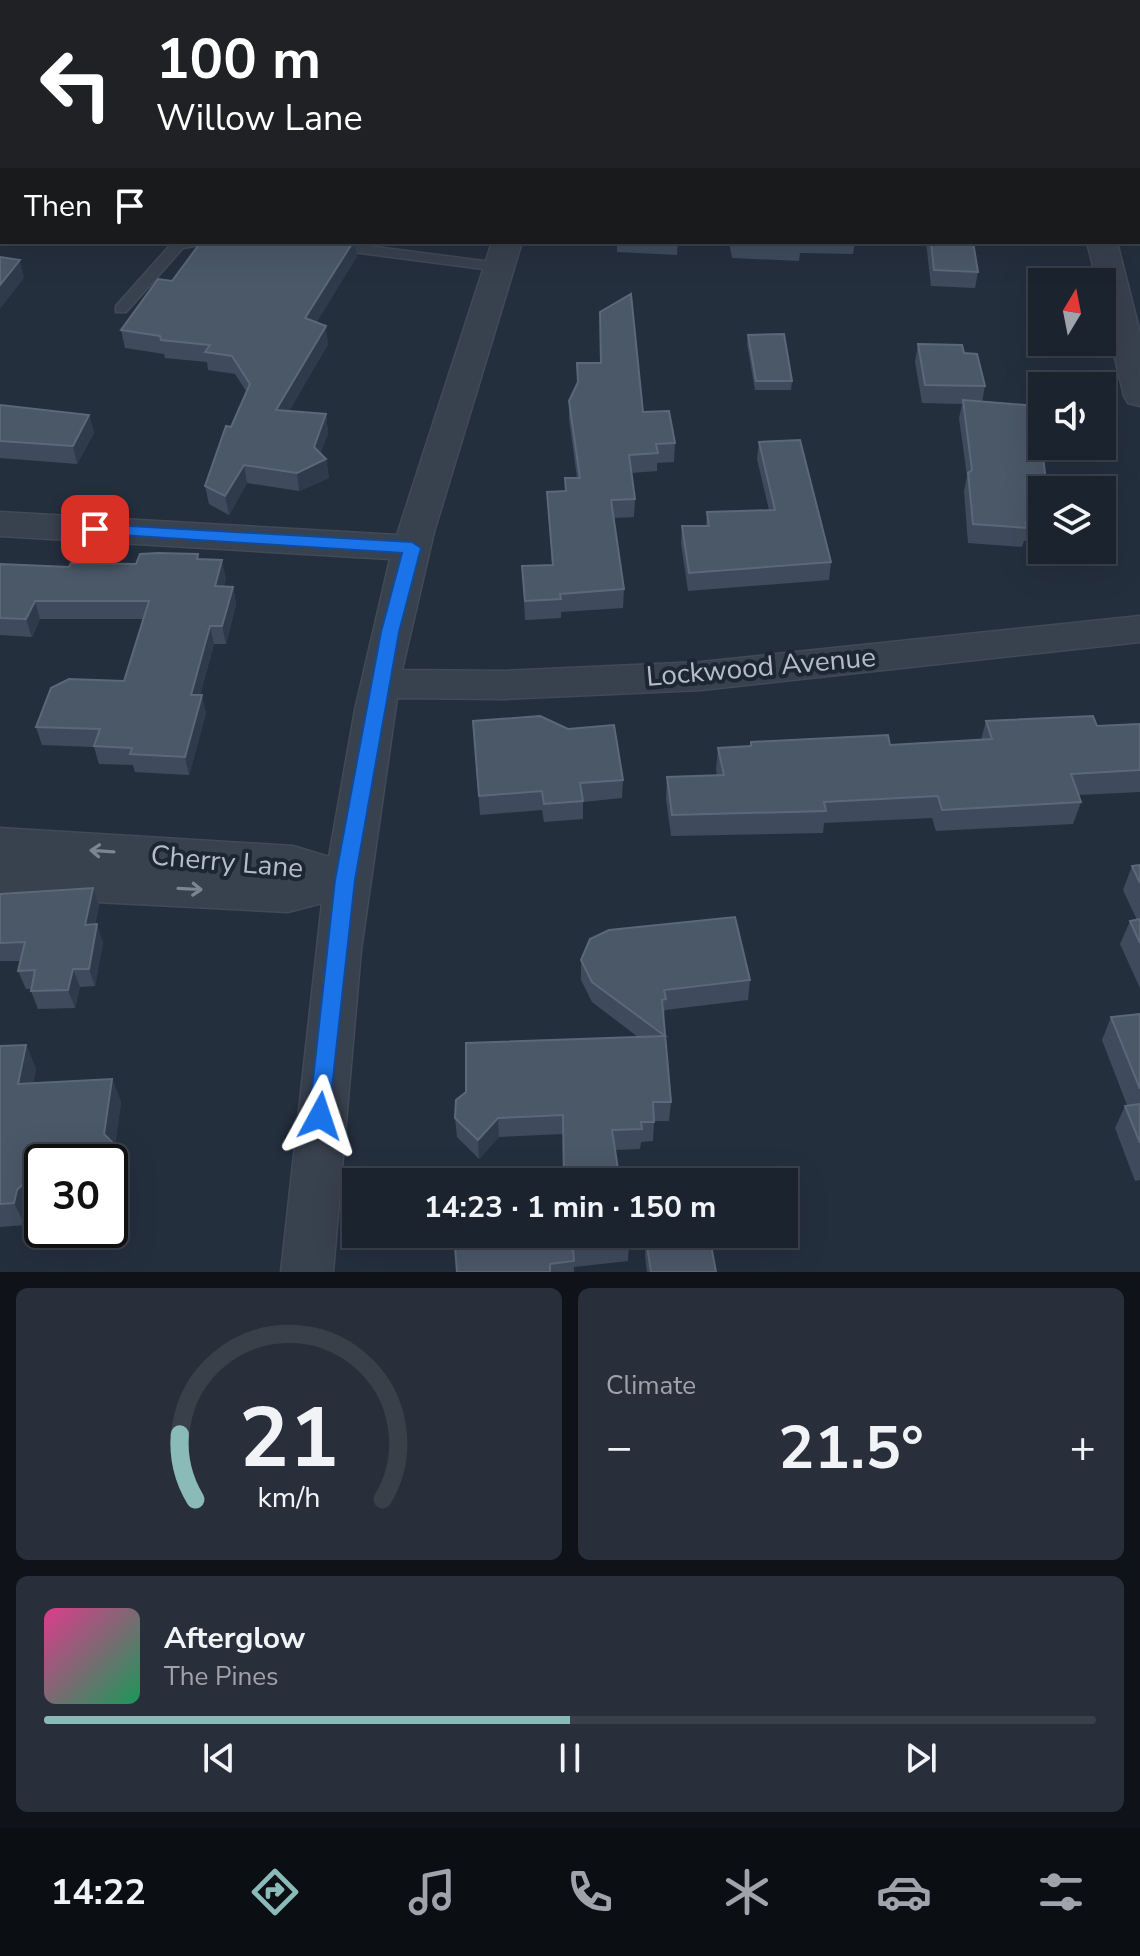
<!DOCTYPE html>
<html lang="en">
<head>
<meta charset="utf-8">
<style>
  :root { --surface:#1b232e; --page:#282f3a; --text:#f1f3f6; --muted:#a0a4aa; --line:#39404a; --accent:#8bbbb9 }
  body { margin:0; font-family:"Nunito Sans",sans-serif; background:var(--page); color:var(--text); height:100vh; display:flex; flex-direction:column; font-size:30px; white-space:nowrap }
  * { box-sizing:border-box; margin:0 }
  p { font-size:26px; color:var(--muted) }
  .icon { flex:none; width:44px; height:44px; fill:none; stroke:currentColor; stroke-width:2; stroke-linecap:round; stroke-linejoin:round }
  .map { position:relative; height:1272px; overflow:hidden }
  .sheet { display:flex; flex-direction:column; gap:16px; padding:16px; background:#0f1319; flex:1 }
  .sheet>* { flex:none }
  .hud { position:absolute; left:0px; top:0px; width:1140px; height:244px; box-shadow:0 8px 32px #0002,0 0 0 2px var(--line); background:#202124; color:#fff; overflow:hidden }
  .needle { width:52px; rotate:10deg }
  .buttons { position:absolute; left:1028px; top:268px; display:grid; gap:16px }
  .buttons a { display:grid; place-items:center; width:88px; height:88px; border-radius:0px; background:var(--surface); box-shadow:0 8px 32px #0002,0 0 0 2px var(--line); font-size:40px }
  .speed { position:absolute; left:24px; top:1144px; display:flex; gap:16px; font-size:40px; font-weight:700; text-align:center }
  .speed>* { display:grid; place-content:center; width:104px; height:104px; border-radius:50%; background:var(--surface); box-shadow:0 8px 32px #0002,0 0 0 2px var(--line); line-height:1 }
  .speed .limit { border:4px solid #111; border-radius:12px; background:#fff; color:#111 }
  .pin { position:absolute; display:grid; place-items:center; width:68px; height:68px; color:#fff; margin:-34px; border-radius:16px; box-shadow:0 4px 12px #0006 }
  .me { position:absolute; width:88px; margin:-44px; rotate:5deg; stroke-linejoin:round; filter:drop-shadow(0 0 6px #0008) }
  .turn { display:flex; align-items:center; gap:28px; height:168px; padding:0 24px; font-size:36px }
  .turn .icon { width:104px; height:104px; stroke-width:2.5 }
  .turn b { display:block; font-size:56px; line-height:68px }
  .then { display:flex; align-items:center; height:76px; padding:0 24px; background:#0003; gap:16px; font-size:30px }
  .big { font-size:60px; font-weight:700; line-height:1.1 }
  .sheet .tile { flex:1; display:flex; flex-direction:column; justify-content:center; gap:12px; min-width:0; padding:0 28px; border-radius:12px; background:var(--page) }
  .sheet .dial { align-items:center; gap:0 }
  .dial svg { height:208px; overflow:visible; fill:none; stroke:var(--line); stroke-width:7; stroke-linecap:round; text-anchor:middle }
  .dial text { fill:var(--text); stroke:none }
  .song { display:flex; align-items:center; gap:24px }
  .cover { width:96px; height:96px; border-radius:12px; background:linear-gradient(135deg,hsl(330 70% 55%),hsl(150 70% 35%)) }
  .played { height:8px; border-radius:4px; background:linear-gradient(90deg,var(--accent) 50%,var(--line) 50%) }
  .keys { display:flex; justify-content:space-around; direction:ltr }
  .heat { display:flex; justify-content:space-between; align-items:center; font-size:44px; direction:ltr }
  .sheet .tiles { flex:1; display:grid; gap:16px; grid-template-columns:1fr 1fr }
  .tile:last-child { grid-column:span 2 }
  .trip { position:absolute; left:342px; top:1168px; width:456px; height:80px; border-radius:0px; background:var(--surface); box-shadow:0 8px 32px #0002,0 0 0 2px var(--line); font-weight:700; line-height:80px; text-align:center }
  .tab-bar { display:flex; height:128px; justify-content:space-around; align-items:center; background:#0b0e12; color:var(--muted) }
  .tab-bar .icon { width:56px; height:56px }
  .tab-bar .active { color:var(--accent) }
  .tab-bar b { font-size:36px; color:var(--text) }
  .map>svg:first-child { display:block }
  .lines { fill:none; stroke-linecap:round; stroke-linejoin:round }
  .lane-casing { stroke:#414a57; stroke-width:3 }
  .street-casing { stroke:#414a57; stroke-width:3 }
  .lane { fill:#38414e; fill-rule:evenodd }
  .street { fill:#38414e; fill-rule:evenodd }
  .wall { fill:#3f4b5c }
  .shaded-wall { fill:#2f3b4b }
  .building { fill:#4b5868; stroke:#5c6777; stroke-width:2 }
  .oneway { stroke:#7c8592 }
  .route { fill:#1a73e8; stroke:#114b97; stroke-width:2 }
  .labels { text-anchor:middle; dominant-baseline:central; stroke-width:8; stroke-linejoin:round; paint-order:stroke }
  .street-label { font-size:28px; fill:#b4bcc9; stroke:#1d2633 }
</style>
</head>
<body>
<div class="map">
<svg width="1140" height="1272" viewBox="0 0 1140 1272">
  <rect width="100%" height="100%" fill="#242f3e"/>
  <g class="lines">
    <g class="lane-casing">
      <g id="lane">
        <polygon points="173,242 203,242 201,245 183,248 126,312 116,312 116,306"/>
        <polygon points="299,242 338,242 499,263 506,267 499,271 306,246"/>
      </g>
    </g>
    <g class="street-casing">
      <g id="street">
        <rect x="557" y="0" width="24" height="2"/>
        <rect x="1022" y="0" width="24" height="2"/>
        <polygon points="492,242 522,242 434,532 402,670 504,671 701,662 1140,616 1140,642 701,690 504,699 397,698 361,950 333,1272 281,1272 322,903 288,912 0,897 0,828 293,846 329,857 355,710 390,559 0,536 0,512 397,535"/>
        <polygon points="1087,242 1117,242 1140,333 1140,406 1128,403 1124,396 1102,304 1102,282 1097,282"/>
      </g>
    </g>
    <use href="#lane" class="lane"/>
    <use href="#street" class="street"/>
  </g>
  <g class="wall">
    <polygon points="0,0 58,0 56,2 2,2 2,203 0,203"/>
    <polygon points="315,0 418,0 417,2 316,2"/>
    <polygon points="1121,0 1140,0 1140,75 1138,72 1138,2 1122,2"/>
    <polygon points="1138,80 1140,80 1140,126 1138,124"/>
    <polygon points="201,242 365,242 355,242 357,256 316,323 328,344 289,411 326,414 328,433 320,454 326,459 329,478 299,491 247,483 229,515 209,504 205,486 246,391 235,374 208,370 207,362 165,358 164,354 125,348 121,330 172,281"/>
    <polygon points="617,242 678,242 677,255 617,252"/>
    <polygon points="729,242 855,242 853,254 800,253 799,261 732,258"/>
    <polygon points="926,242 973,242 978,272 975,288 931,286"/>
    <polygon points="748,335 792,381 791,390 755,390 747,344"/>
    <polygon points="918,344 964,353 985,386 982,402 1042,490 1042,542 1024,541 1022,547 968,543 964,491 967,476 959,418 962,404 922,403 915,362"/>
    <polygon points="577,363 643,412 675,443 674,462 657,463 657,471 631,473 635,499 634,517 614,518 624,589 623,608 561,612 561,618 525,620 522,566 552,565 547,492 565,491 565,478 577,478 569,419 569,401 577,385"/>
    <polygon points="0,405 89,415 94,433 77,464 0,458"/>
    <polygon points="759,442 831,562 829,580 688,591 681,543 682,526 706,526 707,512 769,510 757,459"/>
    <polygon points="198,554 199,560 226,578 224,586 233,587 236,604 226,644 214,644 200,695 206,713 189,775 135,772 133,765 99,764 94,747 42,745 36,727 124,681 143,619 40,619 32,637 0,635 0,564 69,567 136,564"/>
    <polygon points="473,721 623,780 622,798 583,802 583,819 544,822 542,810 480,815"/>
    <polygon points="986,721 1097,726 1140,724 1140,792 1078,795 1081,802 1073,824 936,831 932,818 824,823 823,833 671,836 666,799 667,777 717,775 716,769 718,748 750,746 751,742 890,745 981,740"/>
    <polygon points="1140,865 1140,988 1120,944 1130,921 1137,920 1123,890 1132,866"/>
    <polygon points="93,888 99,906 95,924 103,942 95,986 80,987 75,1008 38,1009 31,991 31,989 26,989 18,971 21,961 0,961 0,894"/>
    <polygon points="581,960 750,980 748,1000 665,1010 663,1020 671,1102 669,1121 654,1121 653,1141 641,1142 640,1149 615,1150 563,1134 499,1137 479,1159 457,1137 455,1118 466,1092 638,1037 592,1002 581,980"/>
    <polygon points="1140,1014 1140,1180 1135,1181 1115,1128 1125,1106 1127,1105 1102,1040 1111,1017"/>
    <polygon points="26,1045 36,1069 33,1083 112,1079 121,1102 115,1145 126,1170 123,1189 110,1201 110,1162 42,1162 42,1199 28,1212 25,1225 0,1227 0,1046"/>
    <polygon points="454,1234 629,1243 628,1261 574,1267 574,1272 457,1272"/>
    <polygon points="646,1240 716,1272 647,1272 645,1256"/>
  </g>
  <g class="shaded-wall">
    <polygon points="353,242 355,242 357,256 308,336 305,318"/>
    <polygon points="20,260 24,278 0,309 0,285"/>
    <polygon points="326,326 328,344 279,429 276,410"/>
    <polygon points="326,414 328,433 317,464 326,459 329,478 299,491 297,473 314,447"/>
    <polygon points="89,415 94,433 77,464 73,446"/>
    <polygon points="244,465 247,483 229,515 225,496"/>
    <polygon points="222,560 226,578 219,604 215,586"/>
    <polygon points="233,587 236,604 226,644 222,626"/>
    <polygon points="35,601 40,619 32,637 26,619"/>
    <polygon points="210,626 214,644 195,713 191,695"/>
    <polygon points="202,695 206,713 189,775 185,757"/>
    <polygon points="93,888 99,906 91,943 85,925"/>
    <polygon points="97,924 103,942 95,986 89,969"/>
    <polygon points="73,969 80,987 75,1008 68,990"/>
    <polygon points="26,1045 36,1069 28,1107 18,1084"/>
    <polygon points="112,1079 121,1102 113,1157 104,1134"/>
    <polygon points="498,1118 499,1137 479,1159 478,1140"/>
    <polygon points="117,1147 126,1170 123,1189 110,1201 110,1171"/>
    <polygon points="42,1166 42,1199 28,1212 25,1225 14,1203 17,1190"/>
  </g>
  <g class="building">
    <polygon points="0,0 47,0 57,2 2,2 2,151 0,150"/>
    <polygon points="214,0 284,0 282,2 212,2"/>
    <rect x="676" y="0" width="114" height="2"/>
    <polygon points="861,0 913,0 914,2 861,2"/>
    <polygon points="1138,8 1140,8 1140,53 1138,49"/>
    <polygon points="1138,80 1140,80 1140,100 1138,97"/>
    <polygon points="2,153 2,187 0,186 0,155"/>
    <polygon points="201,242 353,242 305,318 326,326 276,410 326,414 314,447 326,459 297,473 244,465 225,496 205,486 226,426 231,427 250,384 232,356 205,352 210,345 161,340 160,336 121,330 158,279 172,281"/>
    <polygon points="754,242 801,242 801,244"/>
    <polygon points="931,242 973,242 978,272 934,270"/>
    <polygon points="0,257 20,260 0,285"/>
    <polygon points="631,294 643,412 669,411 675,443 656,444 658,453 629,455 635,499 611,500 624,589 560,594 561,599 525,601 522,566 553,565 547,492 566,491 565,478 580,478 569,401 578,382 577,363 601,363 600,312"/>
    <polygon points="784,334 792,381 756,381 748,335"/>
    <polygon points="918,344 962,345 964,353 977,354 985,386 925,385"/>
    <polygon points="963,400 1037,406 1047,490 1042,490 1042,523 1026,522 1027,528 973,524 968,473 972,470"/>
    <polygon points="0,405 89,415 73,446 0,441"/>
    <polygon points="800,440 831,562 689,573 682,526 709,526 707,512 775,510 759,442"/>
    <polygon points="158,553 198,554 197,559 222,560 215,586 233,587 222,626 210,626 191,695 202,695 185,757 130,754 132,748 94,746 100,729 36,727 51,688 69,679 124,681 149,601 35,601 26,619 0,618 0,564 69,567 71,563 136,564 140,554"/>
    <polygon points="540,716 568,729 614,725 623,780 580,783 583,801 544,804 542,791 479,796 473,721"/>
    <polygon points="1093,716 1097,726 1140,724 1140,770 1071,774 1081,802 942,810 938,796 824,802 826,811 672,815 667,777 724,775 718,748 751,746 751,742 888,735 890,745 992,739 986,721"/>
    <polygon points="1140,865 1140,883 1132,866"/>
    <polygon points="93,888 85,925 97,924 89,969 73,969 68,990 31,991 35,970 18,971 25,942 0,943 0,894"/>
    <polygon points="735,917 750,980 664,990 666,999 662,1000 671,1102 653,1102 654,1122 641,1122 642,1129 612,1130 620,1182 564,1182 563,1115 498,1118 478,1140 455,1118 456,1100 466,1092 466,1043 665,1036 592,982 581,960 590,939 609,930"/>
    <polygon points="1140,919 1140,943 1130,921"/>
    <polygon points="1140,1014 1140,1089 1111,1017"/>
    <polygon points="26,1045 18,1084 112,1079 104,1134 117,1147 114,1167 110,1171 110,1162 54,1162 51,1158 47,1162 42,1162 42,1166 17,1190 14,1203 0,1204 0,1046"/>
    <polygon points="1140,1104 1140,1143 1125,1106"/>
    <polygon points="454,1234 628,1234 629,1243 573,1249 574,1261 550,1264 550,1272 457,1272"/>
    <polygon points="693,1234 709,1234 716,1272 651,1272 646,1240"/>
  </g>
  <defs><path id="oneway-shaft" d="M-6 0H5M1.5-3L5.5 0L1.5 3" fill="none" stroke-width="1.6" stroke-linecap="round" stroke-linejoin="round" transform="scale(2)"/></defs>
  <g class="oneway">
    <use href="#oneway-shaft" transform="translate(102 851) rotate(-176)"/>
    <use href="#oneway-shaft" transform="translate(190 889) rotate(3)"/>
  </g>
  <polygon class="route" points="95,524 412,542 421,548 399,632 355,880 328,1123 320,1126 312,1123 309,1116 335,880 381,632 402,553 89,533 89,525"/>
  <g class="labels">
    <g class="street-label">
      <text transform="translate(761 667) rotate(-5)">Lockwood Avenue</text>
      <text transform="translate(227 862) rotate(5)">Cherry Lane</text>
    </g>
  </g>
</svg>
<div class="buttons">
<a><svg class="needle" viewBox="-14 -14 28 28"><path d="M0-13l5 13h-10z" fill="#e53935"/><path d="M0 13l5-13h-10z" fill="#a0a4aa"/></svg></a>
<a><svg class="icon" aria-label="sound" viewBox="0 0 24 24"><path d="M4 9h4l5-4v14l-5-4H4zM17 9q2 3 0 6"/></svg></a>
<a><svg class="icon" aria-label="layers" viewBox="0 0 24 24"><path d="M12 4l9 5-9 5-9-5zM3 14l9 5 9-5"/></svg></a>
</div>
<div class="speed"><div class="limit">30</div></div>
<div class="pin" style="left:95px;top:529px;background:#d93025"><svg class="icon" aria-label="arrive" viewBox="0 0 24 24"><path d="M6 21V4h12l-3 4 3 4H6"/></svg></div>
<svg class="me" style="left:320px;top:1116px" viewBox="-20 -20 40 40"><path d="M0-17L14 15 0 8-14 15z" fill="#1a73e8" stroke="#fff" stroke-width="4"/></svg>
<div class="trip">14:23 · 1 min · 150 m</div>
<div class="hud">
<div class="turn"><svg class="icon" aria-label="left" viewBox="0 0 24 24"><path d="M17 20v-9H6M10 6l-5 5 5 5"/></svg><div><b>100 m</b>Willow Lane</div></div>
<div class="then">Then<svg class="icon" aria-label="arrive" viewBox="0 0 24 24"><path d="M6 21V4h12l-3 4 3 4H6"/></svg></div>
</div>
</div>
<section class="sheet">
<div class="tiles">
<div class="tile dial"><svg viewBox="0 0 100 80">
<path d="M14 69A42 42 0 1 1 86 69"/>
<path d="M14 69A42 42 0 0 1 8 44" stroke="#8bbbb9"/>
<text x="50" y="56" font-size="32" font-weight="700">21</text>
<text x="50" y="72" font-size="11">km/h</text>
</svg></div>
<div class="tile"><p>Climate</p>
<div class="heat"><a>−</a><b class="big">21.5°</b><a>+</a></div>
</div>
<div class="tile">
<div class="song"><i class="cover"></i><div><b>Afterglow</b><p>The Pines</p></div></div>
<div class="played"></div>
<div class="keys"><svg class="icon" aria-label="previous" viewBox="0 0 24 24"><path d="M18 5L8 12l10 7zM5 5v14"/></svg><svg class="icon" aria-label="pause" viewBox="0 0 24 24"><path d="M8 5v14M16 5v14"/></svg><svg class="icon" aria-label="next" viewBox="0 0 24 24"><path d="M6 5l10 7-10 7zM19 5v14"/></svg></div>
</div>
</div>
</section>
<nav class="tab-bar">
<b>14:22</b>
<svg class="icon active" aria-label="directions" viewBox="0 0 24 24"><path d="M12 3l9 9-9 9-9-9zM9 14v-3h6M13 9l2 2-2 2"/></svg>
<svg class="icon" aria-label="music" viewBox="0 0 24 24"><path d="M9 18V5l10-2v13"/><circle cx="6" cy="18" r="3"/><circle cx="16" cy="16" r="3"/></svg>
<svg class="icon" aria-label="phone" viewBox="0 0 24 24"><path d="M5 4h4l2 5-3 2q2 4 5 5l2-3 5 2v4C11 20 4 13 5 4z"/></svg>
<svg class="icon" aria-label="climate" viewBox="0 0 24 24"><path d="M12 3v18M4 7l16 10M4 17L20 7"/></svg>
<svg class="icon" aria-label="car" viewBox="0 0 24 24"><path d="M5 17H2v-5l4-1 3-4h7l3 4 3 1v5h-3M9 17h6M6 11h13"/><circle cx="7" cy="17" r="2"/><circle cx="17" cy="17" r="2"/></svg>
<svg class="icon" aria-label="filters" viewBox="0 0 24 24"><path d="M4 7h16M4 17h16"/><circle cx="9" cy="7" r="2"/><circle cx="15" cy="17" r="2"/></svg>
</nav>
</body>
</html>
